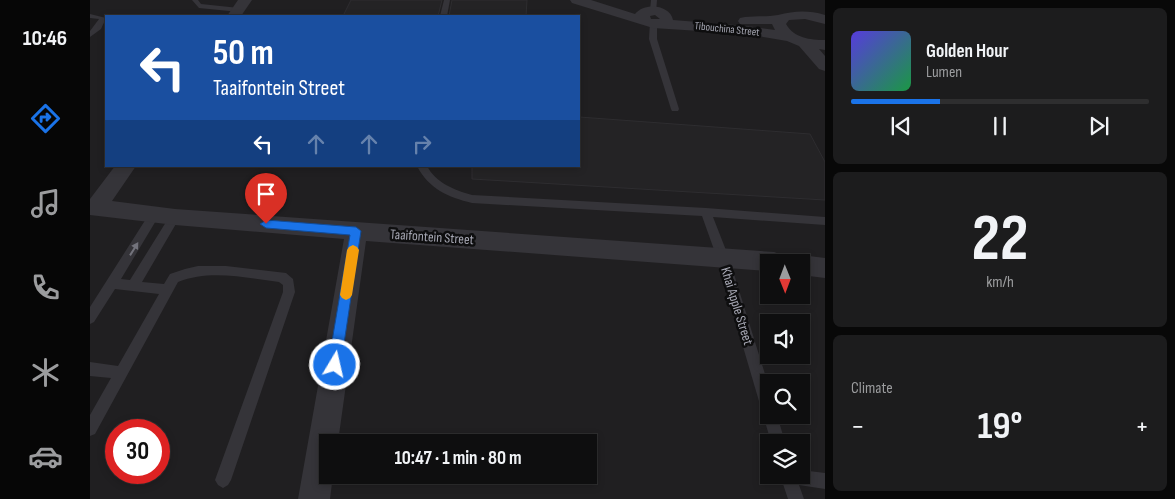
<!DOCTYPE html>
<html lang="en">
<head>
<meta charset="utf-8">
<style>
  :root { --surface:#0e0e0f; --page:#1c1c1d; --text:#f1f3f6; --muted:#9b9c9e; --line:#2e2e2f; --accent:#1a73e8 }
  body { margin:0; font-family:"Sofia Sans Condensed",sans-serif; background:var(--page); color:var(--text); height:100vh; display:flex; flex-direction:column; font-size:19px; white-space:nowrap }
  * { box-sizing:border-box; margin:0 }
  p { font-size:16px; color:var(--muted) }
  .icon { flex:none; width:28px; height:28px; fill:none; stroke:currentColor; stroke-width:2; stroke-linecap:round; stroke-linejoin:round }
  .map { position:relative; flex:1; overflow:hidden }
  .drawer { display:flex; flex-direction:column; gap:8px; padding:8px; background:#080808; width:350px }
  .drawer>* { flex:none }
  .top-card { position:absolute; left:15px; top:15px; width:475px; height:152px; border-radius:0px; box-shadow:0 2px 8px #0003,0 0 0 1px var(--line); background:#1a4fa0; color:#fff; overflow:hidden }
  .needle { width:32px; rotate:179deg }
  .fabs { position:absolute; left:670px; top:254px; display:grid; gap:10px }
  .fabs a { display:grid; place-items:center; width:50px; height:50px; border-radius:0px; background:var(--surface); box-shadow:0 2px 8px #0003,0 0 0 1px var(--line); font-size:25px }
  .speed { position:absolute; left:15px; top:419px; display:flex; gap:10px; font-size:25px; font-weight:700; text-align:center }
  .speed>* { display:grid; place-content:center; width:65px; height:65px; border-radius:50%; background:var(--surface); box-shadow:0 2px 8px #0003,0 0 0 1px var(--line); line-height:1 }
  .speed .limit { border:8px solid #d22; background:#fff; color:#111 }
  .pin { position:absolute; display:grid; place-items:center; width:42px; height:42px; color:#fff; margin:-51px -21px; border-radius:50% 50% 50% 0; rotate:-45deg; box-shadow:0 0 5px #0007 }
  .pin .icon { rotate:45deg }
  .me { position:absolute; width:55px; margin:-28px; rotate:9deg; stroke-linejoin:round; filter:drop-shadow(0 0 4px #0008) }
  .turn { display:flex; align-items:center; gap:18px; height:105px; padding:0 25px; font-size:22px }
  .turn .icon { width:65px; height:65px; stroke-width:2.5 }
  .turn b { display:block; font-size:35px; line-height:42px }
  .lanes { display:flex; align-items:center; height:48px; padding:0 25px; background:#0003; justify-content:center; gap:25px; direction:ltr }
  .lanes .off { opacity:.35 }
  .big { font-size:38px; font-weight:700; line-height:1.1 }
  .drawer .card { flex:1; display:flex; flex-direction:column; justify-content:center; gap:8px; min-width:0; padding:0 18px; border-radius:8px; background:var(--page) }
  .drawer .dial { align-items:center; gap:0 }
  .dial b { font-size:65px; line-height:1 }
  .song { display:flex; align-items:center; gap:15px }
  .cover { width:60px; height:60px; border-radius:8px; background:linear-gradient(135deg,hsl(250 70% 55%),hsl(140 70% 35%)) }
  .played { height:5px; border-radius:2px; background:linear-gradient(90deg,var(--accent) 30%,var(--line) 30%) }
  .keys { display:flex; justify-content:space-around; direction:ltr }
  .heat { display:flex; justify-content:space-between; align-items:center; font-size:28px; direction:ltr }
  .trip { position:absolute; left:229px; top:434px; width:278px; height:50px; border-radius:0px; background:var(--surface); box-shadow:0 2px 8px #0003,0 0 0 1px var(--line); font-weight:700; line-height:50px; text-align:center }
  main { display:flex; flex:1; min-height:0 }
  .tab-bar { display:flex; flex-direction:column; width:90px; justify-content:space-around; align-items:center; background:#060606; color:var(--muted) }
  .tab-bar .icon { width:35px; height:35px }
  .tab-bar .on { color:var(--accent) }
  .tab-bar b { font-size:22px; color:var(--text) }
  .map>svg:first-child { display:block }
  .built { fill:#201f21; fill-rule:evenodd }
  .building { fill:#242325; stroke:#2e2d30 }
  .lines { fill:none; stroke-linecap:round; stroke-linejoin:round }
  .service { fill:#353439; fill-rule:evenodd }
  .minor { fill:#353439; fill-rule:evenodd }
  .oneway { fill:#73737c }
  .route { fill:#1a73e8; stroke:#114b97 }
  .slow { fill:#f59e0b }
  .labels { text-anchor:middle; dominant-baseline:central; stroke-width:5; stroke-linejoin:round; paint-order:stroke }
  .far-street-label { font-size:11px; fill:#a6a7b3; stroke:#0e0e0f }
  .street-label { font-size:14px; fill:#a6a7b3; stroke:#0e0e0f }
</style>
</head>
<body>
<main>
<nav class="tab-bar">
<b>10:46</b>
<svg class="icon on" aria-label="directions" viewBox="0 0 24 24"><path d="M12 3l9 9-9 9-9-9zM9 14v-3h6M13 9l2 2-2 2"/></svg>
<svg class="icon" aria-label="music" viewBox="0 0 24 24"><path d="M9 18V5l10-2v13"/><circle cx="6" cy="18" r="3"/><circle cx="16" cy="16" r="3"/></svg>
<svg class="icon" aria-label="phone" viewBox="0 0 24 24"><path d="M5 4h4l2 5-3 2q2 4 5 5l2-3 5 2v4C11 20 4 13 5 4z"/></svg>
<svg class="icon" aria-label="climate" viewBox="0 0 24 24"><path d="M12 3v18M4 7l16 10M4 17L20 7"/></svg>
<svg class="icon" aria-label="car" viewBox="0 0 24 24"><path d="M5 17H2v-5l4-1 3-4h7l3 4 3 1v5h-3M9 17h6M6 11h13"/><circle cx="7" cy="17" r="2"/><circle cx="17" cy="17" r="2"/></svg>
</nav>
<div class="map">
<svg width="735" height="499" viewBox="0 0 735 499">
  <rect width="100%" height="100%" fill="#131314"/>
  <path class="built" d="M 0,0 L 735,0 L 735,499 L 0,499 ZM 16,16 L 489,16 L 489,166 L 16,166 ZM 679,262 L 711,262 L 711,295 L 679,295 ZM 679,322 L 711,322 L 711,355 L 679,355 ZM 679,382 L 711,382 L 711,415 L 679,415 ZM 26,430 L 69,430 L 69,472 L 26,472 ZM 238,442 L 498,442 L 498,475 L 238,475 ZM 679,442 L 711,442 L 711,475 L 679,475 Z"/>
  <g class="building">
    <polygon points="261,0 352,0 348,16 253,16"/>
    <polygon points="362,0 437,0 436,16 359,16"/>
    <polygon points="489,117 720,134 735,162 735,200 382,179 382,166 489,166"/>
  </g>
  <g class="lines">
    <g class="service">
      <polygon points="102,0 108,0 111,4 149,8 153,10 149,12 109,8"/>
      <polygon points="354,0 360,0 357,16 350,16"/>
      <polygon points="561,0 567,0 566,12 560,11"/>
      <polygon points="0,14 16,18 11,29 0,37 0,31 9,19 0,18"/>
      <polygon points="560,22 567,24 567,39 589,109 588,111 582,111 581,109 559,39"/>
      <path d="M 327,166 L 337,166 C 346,183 364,190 382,195 L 616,208 L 735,217 L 735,225 L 623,217 L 639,258 L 679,387 L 679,415 L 687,415 L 695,442 L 681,442 L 627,258 L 612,216 L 382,203 C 358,197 339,189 327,166 Z"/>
      <path d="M 65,210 L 70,214 L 31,279 L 40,280 L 81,214 L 85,213 L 90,217 L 52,282 L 74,284 L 80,274 L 95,269 L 108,266 L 136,266 L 196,273 L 203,279 L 205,292 L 141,480 L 138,485 L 133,488 L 128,485 L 125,480 L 193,292 L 193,285 L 189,282 C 157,278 120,269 88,282 L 5,434 L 0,436 L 0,415 L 21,378 L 0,376 L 0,362 L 28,366 L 69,294 L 25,289 L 4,322 L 0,324 L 0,307 L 61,211 Z"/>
      <polygon points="711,470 735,473 735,489 709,485 714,499 698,499 690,475 711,475"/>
    </g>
    <g class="minor">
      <polygon points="148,0 162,0 151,16 137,16"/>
      <path d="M 480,0 L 501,0 L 545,14 C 555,2 580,5 583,20 L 657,26 L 685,30 L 682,24 L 650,24 L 648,21 L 650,18 L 655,17 C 665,16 677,17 688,15 C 705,11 717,10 735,15 L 735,24 L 715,19 L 699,20 L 696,24 C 704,38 720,40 735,40 L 735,50 L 729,49 L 735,56 L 735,71 L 729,69 L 709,46 L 697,41 L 657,34 L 563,28 L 482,3 ZM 565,15 L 570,19 L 561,19 L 560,16 Z"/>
      <polygon points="25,166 46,166 22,201 85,209 684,252 692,255 695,262 679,262 679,271 276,241 248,442 238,442 238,475 243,475 240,499 208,499 254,239 85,225 0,215 0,199"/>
      <polygon points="711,255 735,258 735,278 711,275 711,262 701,262 703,258"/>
    </g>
  </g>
  <defs><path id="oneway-solid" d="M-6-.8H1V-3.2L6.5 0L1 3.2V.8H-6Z" transform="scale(1.25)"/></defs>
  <use class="oneway" href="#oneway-solid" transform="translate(44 249) rotate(-58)"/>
  <polygon class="route" points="176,220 266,227 271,231 250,370 245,372 240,370 238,365 260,235 176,228 170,224"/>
  <polygon class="slow" points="263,245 267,247 269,250 262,295 260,298 256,300 252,298 250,295 257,250 259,247"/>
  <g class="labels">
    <g class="far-street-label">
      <text transform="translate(637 29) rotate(6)">Tibouchina Street</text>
    </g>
    <g class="street-label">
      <text transform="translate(342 237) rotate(4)">Taaifontein Street</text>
      <text transform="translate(647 306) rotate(73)">Khai Apple Street</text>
    </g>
  </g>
</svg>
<div class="fabs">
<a><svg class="needle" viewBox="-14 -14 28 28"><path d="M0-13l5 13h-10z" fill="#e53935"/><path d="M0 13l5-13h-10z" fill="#9b9c9e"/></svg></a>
<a><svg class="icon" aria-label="sound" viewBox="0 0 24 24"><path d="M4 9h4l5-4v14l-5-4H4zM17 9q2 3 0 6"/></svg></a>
<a><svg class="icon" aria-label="search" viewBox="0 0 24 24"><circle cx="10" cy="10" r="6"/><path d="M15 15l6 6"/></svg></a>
<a><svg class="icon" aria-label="layers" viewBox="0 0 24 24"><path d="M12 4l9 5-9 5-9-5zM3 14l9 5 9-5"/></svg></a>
</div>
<div class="speed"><div class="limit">30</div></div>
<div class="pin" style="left:176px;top:224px;background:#d93025"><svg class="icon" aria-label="arrive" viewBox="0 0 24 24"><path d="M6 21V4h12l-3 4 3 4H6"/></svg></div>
<svg class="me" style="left:245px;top:365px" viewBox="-20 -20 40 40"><circle r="17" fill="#1a73e8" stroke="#fff" stroke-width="3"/><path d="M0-11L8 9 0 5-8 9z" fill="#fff"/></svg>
<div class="trip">10:47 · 1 min · 80 m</div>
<div class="top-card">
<div class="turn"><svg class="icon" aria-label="left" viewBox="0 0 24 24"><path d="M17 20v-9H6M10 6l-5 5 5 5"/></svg><div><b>50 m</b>Taaifontein Street</div></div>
<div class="lanes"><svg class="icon" aria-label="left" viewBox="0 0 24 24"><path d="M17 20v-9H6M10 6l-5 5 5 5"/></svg><svg class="icon off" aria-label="ahead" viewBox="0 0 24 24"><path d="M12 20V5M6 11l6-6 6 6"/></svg><svg class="icon off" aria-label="ahead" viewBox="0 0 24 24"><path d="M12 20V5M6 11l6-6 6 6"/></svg><svg class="icon off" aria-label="right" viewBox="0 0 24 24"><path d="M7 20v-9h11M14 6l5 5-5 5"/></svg></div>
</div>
</div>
<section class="drawer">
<div class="card">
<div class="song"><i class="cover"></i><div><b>Golden Hour</b><p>Lumen</p></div></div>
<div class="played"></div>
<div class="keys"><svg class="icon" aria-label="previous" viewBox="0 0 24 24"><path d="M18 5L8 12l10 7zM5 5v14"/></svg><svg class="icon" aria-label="pause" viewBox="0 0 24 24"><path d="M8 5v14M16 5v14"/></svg><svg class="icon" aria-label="next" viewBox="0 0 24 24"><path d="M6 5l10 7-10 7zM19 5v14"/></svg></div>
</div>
<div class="card dial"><b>22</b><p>km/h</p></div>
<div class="card"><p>Climate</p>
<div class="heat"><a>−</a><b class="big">19°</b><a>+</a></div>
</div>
</section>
</main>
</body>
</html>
